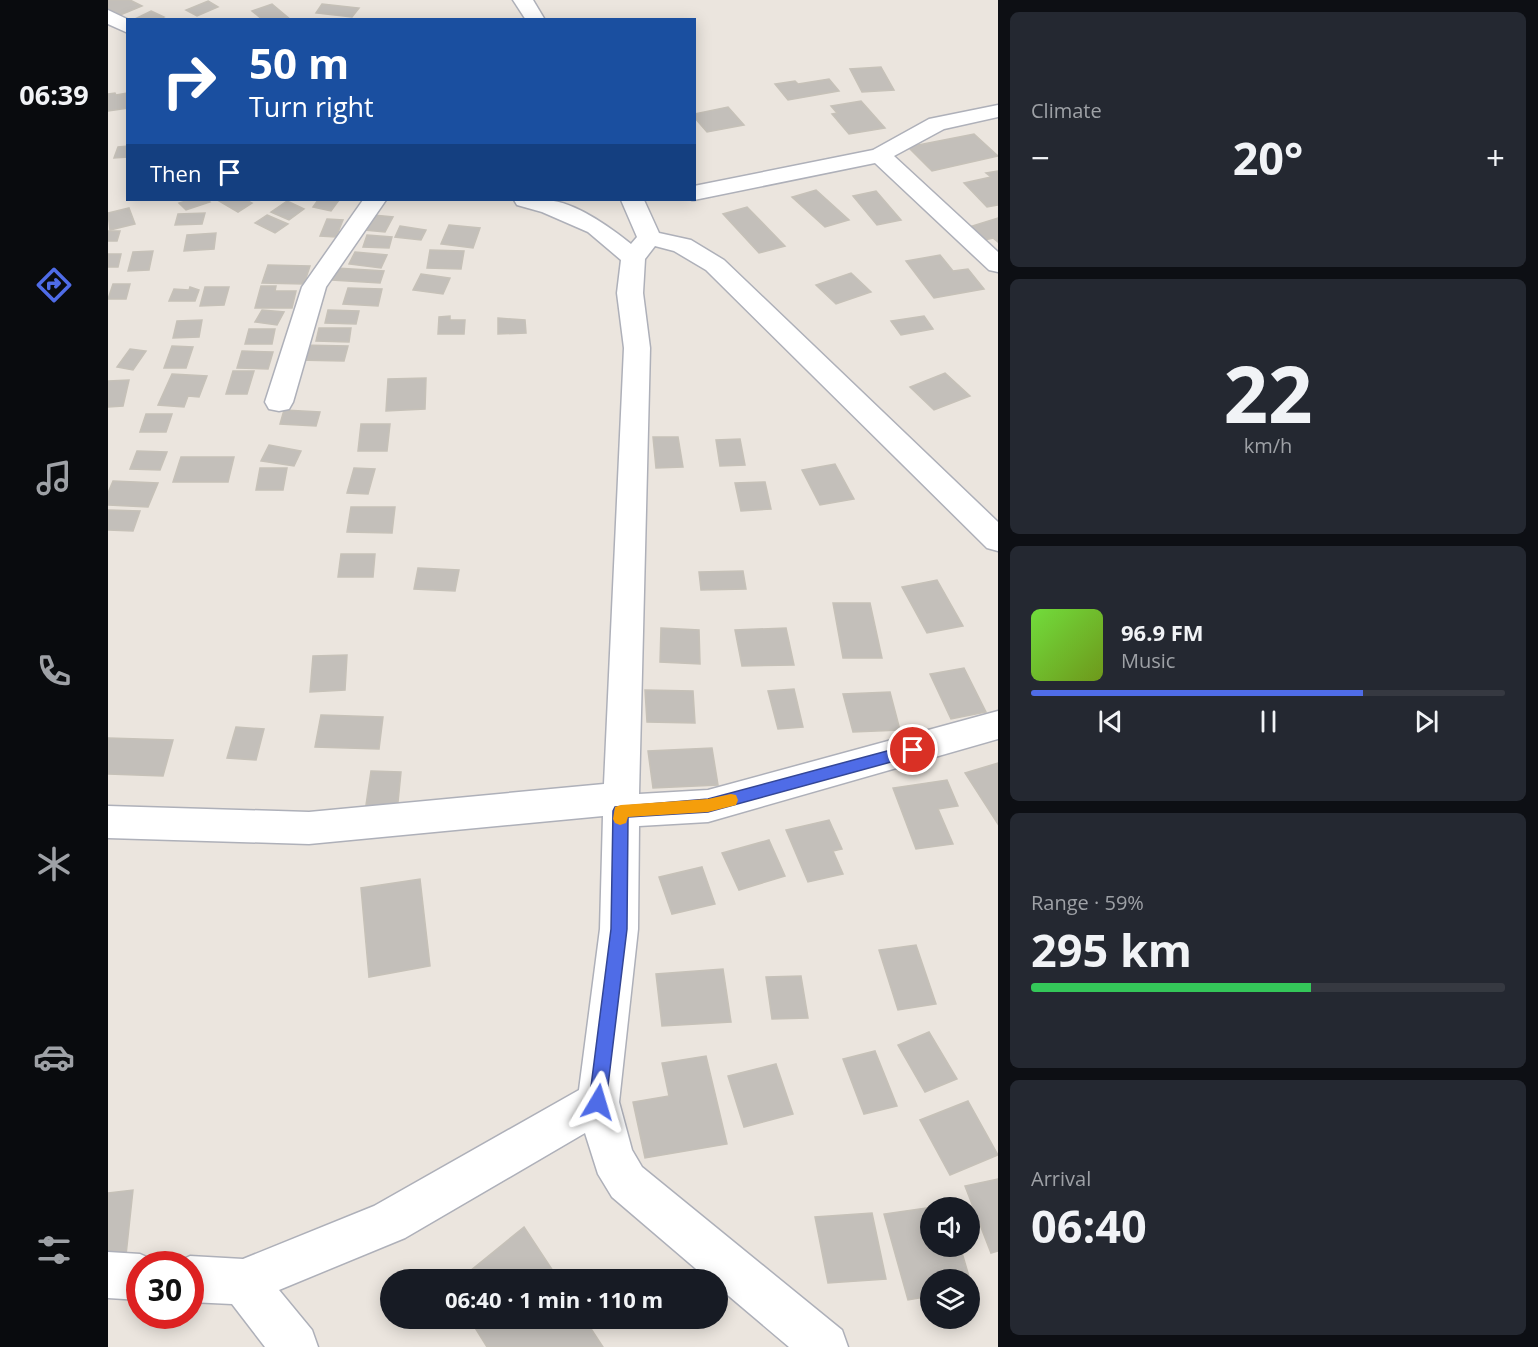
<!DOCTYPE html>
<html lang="en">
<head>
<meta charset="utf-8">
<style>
  :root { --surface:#171b24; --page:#242831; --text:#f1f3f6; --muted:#9ea1a6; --line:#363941; --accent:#4f6ce7 }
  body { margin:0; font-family:"Open Sans",sans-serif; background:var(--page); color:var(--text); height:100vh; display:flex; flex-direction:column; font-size:22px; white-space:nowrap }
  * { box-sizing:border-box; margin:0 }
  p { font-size:20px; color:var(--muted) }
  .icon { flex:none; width:33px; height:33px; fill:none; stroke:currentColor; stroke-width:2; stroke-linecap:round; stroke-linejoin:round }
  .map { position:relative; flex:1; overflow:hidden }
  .drawer { display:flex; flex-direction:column; gap:12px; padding:12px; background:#0d0f14; width:540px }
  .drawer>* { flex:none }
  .hud { position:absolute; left:18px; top:18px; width:570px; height:183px; border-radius:0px; box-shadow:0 3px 15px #0003; background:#1a4fa0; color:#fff; overflow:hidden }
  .controls { position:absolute; left:812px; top:1197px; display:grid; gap:12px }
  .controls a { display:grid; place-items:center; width:60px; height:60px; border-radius:50%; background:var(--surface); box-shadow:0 3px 15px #0003; font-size:30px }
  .speed { position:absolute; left:18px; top:1251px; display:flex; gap:12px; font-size:30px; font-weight:700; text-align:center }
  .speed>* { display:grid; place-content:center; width:78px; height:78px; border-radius:50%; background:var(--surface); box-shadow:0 3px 15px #0003; line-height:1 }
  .speed .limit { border:9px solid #d22; background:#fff; color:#111 }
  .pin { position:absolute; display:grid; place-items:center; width:51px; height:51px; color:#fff; margin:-26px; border:3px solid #fff; border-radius:50%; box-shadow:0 2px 6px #0007 }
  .me { position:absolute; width:66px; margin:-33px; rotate:7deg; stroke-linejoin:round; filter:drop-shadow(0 0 4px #0008) }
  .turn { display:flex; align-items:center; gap:21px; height:126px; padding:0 24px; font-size:27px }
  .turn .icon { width:78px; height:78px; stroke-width:2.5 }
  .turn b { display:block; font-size:42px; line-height:51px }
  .then { display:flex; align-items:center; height:57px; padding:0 24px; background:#0003; gap:12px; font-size:22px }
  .big { font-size:45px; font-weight:700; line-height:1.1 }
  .drawer .tile { flex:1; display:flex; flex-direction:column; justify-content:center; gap:9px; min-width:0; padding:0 21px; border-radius:9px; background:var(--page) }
  .drawer .dial { align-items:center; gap:0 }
  .dial b { font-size:78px; line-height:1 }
  .song { display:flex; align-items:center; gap:18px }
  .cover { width:72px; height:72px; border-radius:9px; background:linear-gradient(135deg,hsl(100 70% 55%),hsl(80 70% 35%)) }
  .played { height:6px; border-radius:3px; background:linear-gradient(90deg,var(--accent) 70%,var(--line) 70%) }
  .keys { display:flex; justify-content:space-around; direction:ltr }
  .heat { display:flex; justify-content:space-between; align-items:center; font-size:33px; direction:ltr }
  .charge { height:9px; border-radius:4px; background:linear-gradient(90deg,#34c759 59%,var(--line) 0) }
  .trip { position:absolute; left:272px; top:1269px; width:348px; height:60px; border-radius:30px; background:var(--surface); box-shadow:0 3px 15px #0003; font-weight:700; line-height:60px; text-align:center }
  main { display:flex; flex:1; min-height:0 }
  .menu { display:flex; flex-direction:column; width:108px; justify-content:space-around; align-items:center; background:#090b0e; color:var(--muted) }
  .menu .icon { width:42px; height:42px }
  .menu .active { color:var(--accent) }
  .menu b { font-size:27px; color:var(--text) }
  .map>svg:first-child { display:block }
  .building { fill:#c3bfba; stroke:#c6c1b8; stroke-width:1.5 }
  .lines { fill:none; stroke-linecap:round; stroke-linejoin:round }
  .minor-casing { stroke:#aeb0b9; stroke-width:3 }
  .minor { fill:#fff; fill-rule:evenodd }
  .route { fill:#4f6ce7; stroke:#334696; stroke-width:1.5 }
  .slow { fill:#f59e0b }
</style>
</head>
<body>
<main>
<nav class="menu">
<b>06:39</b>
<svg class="icon active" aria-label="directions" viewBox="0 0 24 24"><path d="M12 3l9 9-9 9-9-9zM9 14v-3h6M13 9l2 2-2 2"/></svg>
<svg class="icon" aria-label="music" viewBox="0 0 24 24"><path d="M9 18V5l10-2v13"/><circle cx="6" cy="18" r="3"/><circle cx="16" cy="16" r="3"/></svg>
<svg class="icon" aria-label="phone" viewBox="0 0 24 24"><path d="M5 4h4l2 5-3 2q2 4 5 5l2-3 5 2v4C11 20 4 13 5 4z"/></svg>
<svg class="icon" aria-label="climate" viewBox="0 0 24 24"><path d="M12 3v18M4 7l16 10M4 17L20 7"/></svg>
<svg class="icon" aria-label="car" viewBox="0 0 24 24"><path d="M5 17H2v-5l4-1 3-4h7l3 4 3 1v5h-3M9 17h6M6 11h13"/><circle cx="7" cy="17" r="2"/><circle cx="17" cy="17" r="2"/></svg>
<svg class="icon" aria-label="filters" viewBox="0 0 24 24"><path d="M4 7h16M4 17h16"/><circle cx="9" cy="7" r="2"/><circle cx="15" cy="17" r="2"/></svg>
</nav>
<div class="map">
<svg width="890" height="1347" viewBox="0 0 890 1347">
  <rect width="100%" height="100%" fill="#ebe5de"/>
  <g class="building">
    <polygon points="0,0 22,0 34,6 10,16 0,11"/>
    <polygon points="100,1 110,7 89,16 78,10"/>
    <polygon points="164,4 183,20 155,20 144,11"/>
    <polygon points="214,4 251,8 244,17 208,13"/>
    <polygon points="43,11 56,17 50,20 25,20"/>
    <polygon points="773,67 786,90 754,92 742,69"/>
    <polygon points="721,79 731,91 680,100 667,84 687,81 690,84"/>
    <polygon points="7,93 8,95 20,93 20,108 0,111 0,94"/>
    <polygon points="753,101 777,128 741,134 724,114 729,113 723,106"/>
    <polygon points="620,107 636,125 599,132 586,117 586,114"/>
    <polygon points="866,134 890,156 824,171 800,147"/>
    <polygon points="20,146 20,157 6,158 10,147"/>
    <polygon points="890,171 890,205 879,207 856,183 883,177 878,173"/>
    <polygon points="708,190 741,220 717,227 684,197"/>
    <polygon points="768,191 793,220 769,225 745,196"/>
    <polygon points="81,200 100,200 102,202 78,210 71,203"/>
    <polygon points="114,200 138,200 144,203 130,212 111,201"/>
    <polygon points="210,200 231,200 223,211 205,207"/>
    <polygon points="179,201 196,209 181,220 163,212"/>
    <polygon points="639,207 677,246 651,253 615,214"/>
    <polygon points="21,208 27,224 2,230 0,213"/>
    <polygon points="97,213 94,224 67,225 70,214"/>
    <polygon points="159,215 180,224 167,233 147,223"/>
    <polygon points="265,215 285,217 277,232 257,230"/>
    <polygon points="890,218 890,242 885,238 877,240 861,227"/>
    <polygon points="219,219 235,220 228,237 212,236"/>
    <polygon points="341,225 372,228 365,248 333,244"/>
    <polygon points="292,226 318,230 313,240 287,237"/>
    <polygon points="0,231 12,231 9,241 0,241"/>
    <polygon points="108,233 106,249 76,251 79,235"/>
    <polygon points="259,235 284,237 281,248 255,247"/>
    <polygon points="322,250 356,251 353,269 319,268"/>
    <polygon points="45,251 41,270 20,271 25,252"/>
    <polygon points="247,252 279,255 273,268 241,264"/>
    <polygon points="0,254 13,254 10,267 0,267"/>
    <polygon points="832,255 845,271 860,269 876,289 826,298 798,261"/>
    <polygon points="160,265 202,266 196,284 154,283"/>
    <polygon points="228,268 276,271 272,283 224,280"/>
    <polygon points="743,273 763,292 728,304 708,285"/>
    <polygon points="313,274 342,278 335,294 305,290"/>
    <polygon points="5,284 22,284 18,299 0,299"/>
    <polygon points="153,286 168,286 167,291 188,291 184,308 147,308"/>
    <polygon points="82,287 91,290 87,301 61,301 66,289 81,290"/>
    <polygon points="97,287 121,287 116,305 92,306"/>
    <polygon points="240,288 274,289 270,306 235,304"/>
    <polygon points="154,310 176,312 169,325 147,322"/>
    <polygon points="220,310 251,311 248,324 217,323"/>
    <polygon points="342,316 342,320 357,320 356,334 330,334 331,317"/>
    <polygon points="816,316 825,329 793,335 783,321"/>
    <polygon points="390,318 417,320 418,333 390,334"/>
    <polygon points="94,320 91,337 65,338 69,321"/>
    <polygon points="211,328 243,328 241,342 208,341"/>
    <polygon points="141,329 167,329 164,344 137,344"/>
    <polygon points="191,345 240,346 236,361 188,360"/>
    <polygon points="64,346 85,347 78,368 56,368"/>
    <polygon points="22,349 38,351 25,370 9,367"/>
    <polygon points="134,351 165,352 160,369 129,368"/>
    <polygon points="125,371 146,371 139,394 118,394"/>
    <polygon points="837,373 862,396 826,410 802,387"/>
    <polygon points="64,374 99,376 91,397 80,396 76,407 50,405"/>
    <polygon points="318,378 317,409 278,411 280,379"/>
    <polygon points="21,380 15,406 0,407 0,381"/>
    <polygon points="176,410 212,412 208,426 172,424"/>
    <polygon points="38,414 64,414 58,432 32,432"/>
    <polygon points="253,424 282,424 279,451 250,451"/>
    <polygon points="545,437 570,437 575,467 548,468"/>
    <polygon points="632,439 637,465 612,466 608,440"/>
    <polygon points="161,445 193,451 186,466 153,461"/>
    <polygon points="29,451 59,452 52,470 22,469"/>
    <polygon points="73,457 126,457 120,482 65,482"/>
    <polygon points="727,464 746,499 712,505 694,470"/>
    <polygon points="152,468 179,468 175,490 148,490"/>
    <polygon points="246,468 267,469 260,494 239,493"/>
    <polygon points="5,481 50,483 40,507 0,505 0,493"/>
    <polygon points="657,482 663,509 633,511 627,483"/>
    <polygon points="243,507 287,507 284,533 239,532"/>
    <polygon points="0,510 32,511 25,531 0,530"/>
    <polygon points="233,554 267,554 265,577 230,577"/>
    <polygon points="310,568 351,570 347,591 306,589"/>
    <polygon points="635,571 638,589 593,590 591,572"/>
    <polygon points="829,580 855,626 819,633 794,587"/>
    <polygon points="725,603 762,603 774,658 735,658"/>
    <polygon points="553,628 591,630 592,664 552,662"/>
    <polygon points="678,628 686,665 634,666 627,630"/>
    <polygon points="239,655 237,690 202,692 205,656"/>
    <polygon points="856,668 878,712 843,719 822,674"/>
    <polygon points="686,689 695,727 670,729 660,691"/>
    <polygon points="537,690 585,691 587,723 539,722"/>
    <polygon points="782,692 792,730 745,732 735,694"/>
    <polygon points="213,715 275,717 271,749 207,747"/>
    <polygon points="128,727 156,729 148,760 119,758"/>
    <polygon points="0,738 65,740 55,776 0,774"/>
    <polygon points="604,748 610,785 545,788 540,751"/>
    <polygon points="890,763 890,824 857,773"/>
    <polygon points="263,771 293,772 289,812 257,812"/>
    <polygon points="839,780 850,806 830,809 845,844 808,849 785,788"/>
    <polygon points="721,820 734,849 725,851 735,874 700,882 678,830"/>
    <polygon points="661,840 677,876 631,890 614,853"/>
    <polygon points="594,867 607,904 564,914 551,877"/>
    <polygon points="312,879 322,966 261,977 253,888"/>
    <polygon points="808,945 828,1004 790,1010 771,950"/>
    <polygon points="615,969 623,1022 554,1026 548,974"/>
    <polygon points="693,976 700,1018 664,1019 658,977"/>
    <polygon points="821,1032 849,1079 817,1092 790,1045"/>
    <polygon points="767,1051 789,1106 756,1114 735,1059"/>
    <polygon points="598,1056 619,1144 537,1158 525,1102 561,1096 554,1063"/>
    <polygon points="668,1064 685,1114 636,1127 620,1076"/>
    <polygon points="860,1101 890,1155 842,1175 812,1120"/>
    <polygon points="890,1179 890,1251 883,1253 857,1186"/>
    <polygon points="25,1190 18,1255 0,1257 0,1193"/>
    <polygon points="839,1205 840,1208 822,1208 822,1246 852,1246 865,1290 861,1290 861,1280 822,1280 822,1296 800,1300 776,1214"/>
    <polygon points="764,1213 778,1279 720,1283 707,1217"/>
    <polygon points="416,1227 451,1280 351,1280"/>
    <polygon points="361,1318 476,1318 495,1347 379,1347"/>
  </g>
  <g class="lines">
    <g class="minor-casing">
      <g id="minor">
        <polygon points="405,0 425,0 437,20 418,20"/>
        <polygon points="0,10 21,20 20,33 0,24"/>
        <polygon points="890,105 890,117 836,129 786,156 890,252 890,272 881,270 767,163 586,200 584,200 586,200 586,186 765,150 821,119"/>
        <polygon points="255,200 278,200 218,287 185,402 181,409 171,411 161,409 157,402 194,287"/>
        <path d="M 406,200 C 417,200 428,198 439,200 C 467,202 502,227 523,244 L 529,237 L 513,200 L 536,200 L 551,233 L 583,240 L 616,260 L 890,522 L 890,551 L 879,548 L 598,270 L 566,251 L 547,246 L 537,259 L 535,293 L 542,348 L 531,794 L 600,790 L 890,711 L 890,739 L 600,822 L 531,826 L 530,929 L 511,1102 L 524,1150 L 534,1167 L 734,1330 L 740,1347 L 681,1347 L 609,1286 L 609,1280 L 601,1280 L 504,1197 L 490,1174 L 477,1133 L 297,1238 L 171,1290 L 204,1330 L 210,1347 L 157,1347 L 124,1304 L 82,1302 L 82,1264 L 65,1264 L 82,1256 L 135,1259 L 266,1206 L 471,1090 L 492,929 L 495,816 L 201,844 L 0,838 L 0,806 L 201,812 L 496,784 L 516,348 L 509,293 L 513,260 L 480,232 L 434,212 L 409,205 Z"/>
        <polygon points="0,1252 32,1254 48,1261 50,1264 32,1264 32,1300 0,1298"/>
      </g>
    </g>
    <use href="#minor" class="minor"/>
  </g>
  <polygon class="route" points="805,744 810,745 812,750 810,754 805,756 600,812 520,817 519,929 498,1102 496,1108 490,1111 484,1108 481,1102 503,929 505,811 507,807 600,799"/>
  <polygon class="slow" points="623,794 628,795 630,800 628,805 600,812 520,817 518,823 512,825 507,823 505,819 507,807 513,805 600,799"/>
</svg>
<div class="controls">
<a><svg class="icon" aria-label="sound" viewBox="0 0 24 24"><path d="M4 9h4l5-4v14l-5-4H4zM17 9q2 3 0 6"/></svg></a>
<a><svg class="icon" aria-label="layers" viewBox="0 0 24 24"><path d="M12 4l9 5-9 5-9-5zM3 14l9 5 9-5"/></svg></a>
</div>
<div class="speed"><div class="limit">30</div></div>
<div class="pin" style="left:805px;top:750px;background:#d93025"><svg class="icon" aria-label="arrive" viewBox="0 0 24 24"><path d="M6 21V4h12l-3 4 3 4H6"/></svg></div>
<svg class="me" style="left:490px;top:1102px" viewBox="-20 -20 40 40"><path d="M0-17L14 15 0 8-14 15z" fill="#4f6ce7" stroke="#fff" stroke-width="4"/></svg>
<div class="trip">06:40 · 1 min · 110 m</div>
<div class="hud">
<div class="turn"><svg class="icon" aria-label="right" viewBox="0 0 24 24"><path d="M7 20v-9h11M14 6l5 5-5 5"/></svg><div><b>50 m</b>Turn right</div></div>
<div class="then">Then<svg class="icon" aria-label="arrive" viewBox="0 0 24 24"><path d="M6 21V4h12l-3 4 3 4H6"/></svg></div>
</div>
</div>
<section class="drawer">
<div class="tile"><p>Climate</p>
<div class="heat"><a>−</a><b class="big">20°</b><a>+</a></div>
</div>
<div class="tile dial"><b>22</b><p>km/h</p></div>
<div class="tile">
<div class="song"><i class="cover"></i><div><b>96.9 FM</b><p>Music</p></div></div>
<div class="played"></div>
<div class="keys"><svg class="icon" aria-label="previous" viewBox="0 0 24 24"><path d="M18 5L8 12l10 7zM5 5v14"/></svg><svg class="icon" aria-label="pause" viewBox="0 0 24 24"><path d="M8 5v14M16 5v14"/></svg><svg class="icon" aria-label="next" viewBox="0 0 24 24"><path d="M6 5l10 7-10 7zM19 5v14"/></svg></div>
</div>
<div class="tile"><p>Range · 59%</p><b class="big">295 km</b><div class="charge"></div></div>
<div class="tile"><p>Arrival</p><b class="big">06:40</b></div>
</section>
</main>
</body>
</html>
